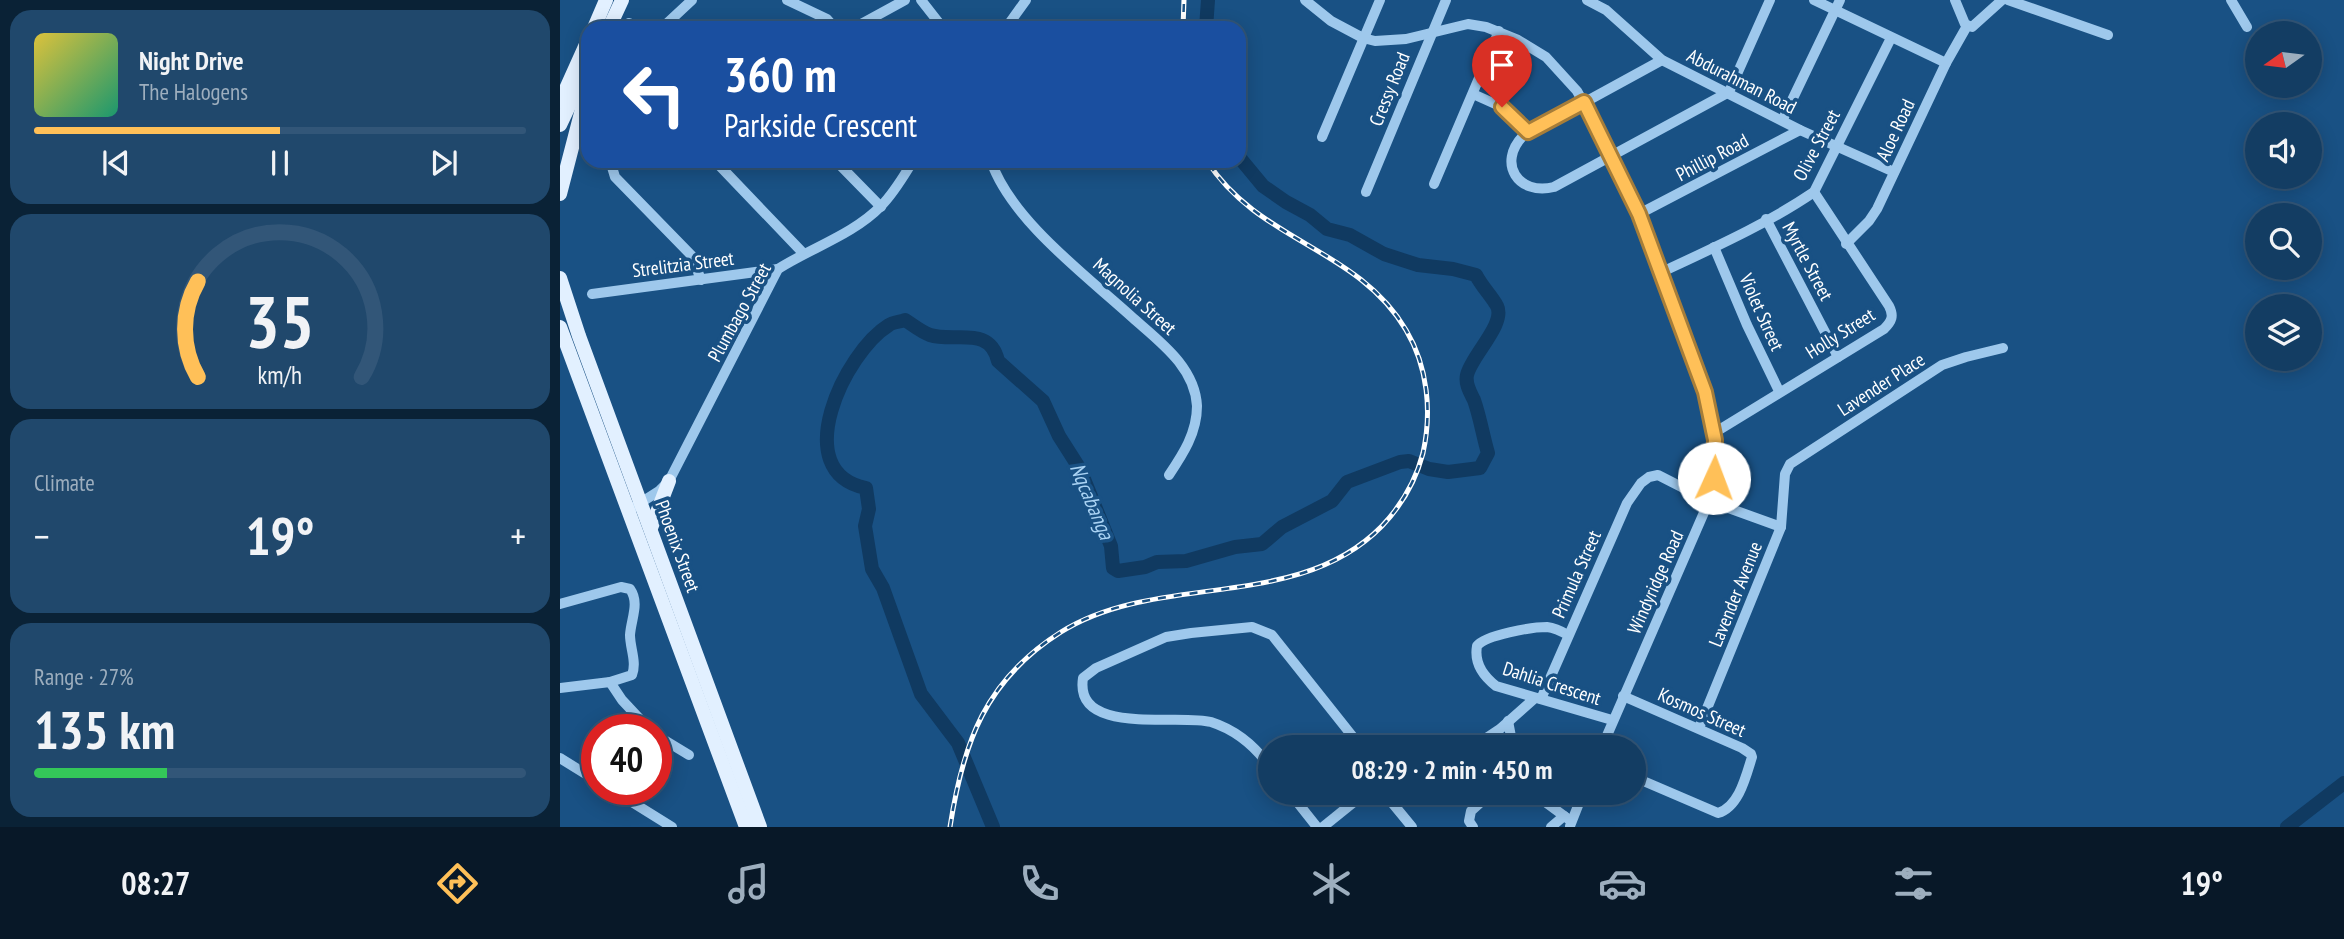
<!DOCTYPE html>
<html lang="en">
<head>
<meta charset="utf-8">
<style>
  :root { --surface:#133d63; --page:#20486c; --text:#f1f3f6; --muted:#9daebe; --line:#325678; --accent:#ffc058 }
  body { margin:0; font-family:"PT Sans Narrow",sans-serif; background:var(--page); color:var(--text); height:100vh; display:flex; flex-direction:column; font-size:26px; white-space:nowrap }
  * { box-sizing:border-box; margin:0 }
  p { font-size:23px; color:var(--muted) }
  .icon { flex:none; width:38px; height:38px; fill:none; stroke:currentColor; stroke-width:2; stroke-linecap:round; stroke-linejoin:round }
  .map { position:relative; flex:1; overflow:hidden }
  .drawer { display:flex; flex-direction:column; gap:10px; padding:10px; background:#0a2236; width:560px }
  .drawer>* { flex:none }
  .top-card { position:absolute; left:21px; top:21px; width:665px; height:147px; border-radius:21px; box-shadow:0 4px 18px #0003,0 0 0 2px var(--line); background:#1a4fa0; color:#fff; overflow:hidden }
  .needle { width:46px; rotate:256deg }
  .fabs { position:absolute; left:1685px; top:21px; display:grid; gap:14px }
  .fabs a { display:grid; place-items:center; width:77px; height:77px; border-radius:50%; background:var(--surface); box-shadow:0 4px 18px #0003,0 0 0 2px var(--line); font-size:35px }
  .speed { position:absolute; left:21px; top:714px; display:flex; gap:14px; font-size:35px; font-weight:700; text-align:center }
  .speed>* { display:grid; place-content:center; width:91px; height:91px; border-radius:50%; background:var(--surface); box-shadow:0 4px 18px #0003,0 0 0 2px var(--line); line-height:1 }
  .speed .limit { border:10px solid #d22; background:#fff; color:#111 }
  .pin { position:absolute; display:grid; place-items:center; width:60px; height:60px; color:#fff; margin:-72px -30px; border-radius:50% 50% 50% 0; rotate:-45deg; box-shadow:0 0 7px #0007 }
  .pin .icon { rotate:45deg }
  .me { position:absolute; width:77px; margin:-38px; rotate:2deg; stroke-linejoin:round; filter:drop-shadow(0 0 5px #0008) }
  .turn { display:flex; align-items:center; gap:24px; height:147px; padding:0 28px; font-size:32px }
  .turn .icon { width:91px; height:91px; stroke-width:2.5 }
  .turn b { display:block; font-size:49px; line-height:60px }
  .big { font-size:52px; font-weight:600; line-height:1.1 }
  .drawer .widget { flex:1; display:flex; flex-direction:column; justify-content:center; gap:10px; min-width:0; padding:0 24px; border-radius:21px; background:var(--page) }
  .drawer .dial { align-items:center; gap:0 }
  .dial svg { height:182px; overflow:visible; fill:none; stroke:var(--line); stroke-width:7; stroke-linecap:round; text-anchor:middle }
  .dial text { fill:var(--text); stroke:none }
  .song { display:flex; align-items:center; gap:21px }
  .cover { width:84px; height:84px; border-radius:10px; background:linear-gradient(135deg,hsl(50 70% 55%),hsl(160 70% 35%)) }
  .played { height:7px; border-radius:4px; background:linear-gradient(90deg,var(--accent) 50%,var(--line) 50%) }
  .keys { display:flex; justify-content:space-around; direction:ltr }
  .heat { display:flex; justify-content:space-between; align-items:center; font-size:38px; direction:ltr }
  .charge { height:10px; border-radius:5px; background:linear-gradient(90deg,#34c759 27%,var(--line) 0) }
  .trip { position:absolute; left:698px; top:735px; width:388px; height:70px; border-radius:35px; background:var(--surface); box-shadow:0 4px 18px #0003,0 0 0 2px var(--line); font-weight:600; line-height:70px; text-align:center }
  .tab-bar { display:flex; height:112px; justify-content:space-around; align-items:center; background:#081828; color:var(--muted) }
  .tab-bar .icon { width:49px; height:49px }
  .tab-bar .active { color:var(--accent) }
  .tab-bar b { font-size:32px; color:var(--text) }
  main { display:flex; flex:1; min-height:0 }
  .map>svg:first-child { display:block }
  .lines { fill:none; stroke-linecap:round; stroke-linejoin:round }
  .river { stroke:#103a61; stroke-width:14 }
  .minor { stroke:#9ec8ec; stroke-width:10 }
  .major { stroke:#e2f0ff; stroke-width:14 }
  .rail-casing { stroke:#fff; stroke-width:5 }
  .rail { stroke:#195184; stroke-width:2.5; stroke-dasharray:8; stroke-linecap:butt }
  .route-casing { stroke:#a67d39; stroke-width:18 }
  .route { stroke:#ffc058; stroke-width:12 }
  .labels { text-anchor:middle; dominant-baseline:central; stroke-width:7; stroke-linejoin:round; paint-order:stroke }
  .street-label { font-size:19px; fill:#fff; stroke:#195184 }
  .water-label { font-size:21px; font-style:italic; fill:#a9d2f3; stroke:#195184 }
</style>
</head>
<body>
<main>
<section class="drawer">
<div class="widget">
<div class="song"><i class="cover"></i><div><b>Night Drive</b><p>The Halogens</p></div></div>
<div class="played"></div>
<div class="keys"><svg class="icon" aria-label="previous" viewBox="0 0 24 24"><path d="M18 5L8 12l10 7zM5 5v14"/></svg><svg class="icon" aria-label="pause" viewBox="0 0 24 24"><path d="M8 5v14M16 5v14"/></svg><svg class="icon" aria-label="next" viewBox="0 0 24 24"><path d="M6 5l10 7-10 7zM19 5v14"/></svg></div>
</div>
<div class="widget dial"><svg viewBox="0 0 100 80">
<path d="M14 69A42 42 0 1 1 86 69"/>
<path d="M14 69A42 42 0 0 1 14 27" stroke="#ffc058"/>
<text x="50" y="56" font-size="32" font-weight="700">35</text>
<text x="50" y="72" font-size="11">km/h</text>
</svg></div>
<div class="widget"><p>Climate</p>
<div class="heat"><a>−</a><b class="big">19°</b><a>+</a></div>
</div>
<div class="widget"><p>Range · 27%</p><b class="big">135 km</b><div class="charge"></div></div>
</section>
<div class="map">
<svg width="1784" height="827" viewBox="0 0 1784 827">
  <rect width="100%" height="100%" fill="#195184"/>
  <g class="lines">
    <g class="river">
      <polyline points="646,28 648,0"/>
      <path d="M 433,827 L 398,743 L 361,694 L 323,588 L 312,569 L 305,526 L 309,509 L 306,488 C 227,472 285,352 329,325 C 333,322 340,322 345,320 C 353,325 361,332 370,335 C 395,343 430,325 438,361 L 483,401 L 499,436 L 520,469 L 551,546 L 553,568 L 558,571 L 585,567 L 597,562 L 626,561 L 675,547 L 702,544 L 722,527 L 772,501 L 787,482 L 840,462 L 849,461 L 869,469 L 888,472 L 920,468 L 928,453 C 923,436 920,417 914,400 C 910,392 905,384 907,375 C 911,356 946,324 937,306 C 931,295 922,287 916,275 L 893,269 L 858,265 L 824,254 L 790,235 L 767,229 L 750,215 L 726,202 L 703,186 L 679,157"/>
      <polyline points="1727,827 1784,783"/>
    </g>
    <g class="minor">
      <polyline points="227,0 267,19 275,28"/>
      <polyline points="361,0 383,28"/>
      <polyline points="745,0 771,21 803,38 815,41 846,39 908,24 926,27 958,40 986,57 1017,91 1053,156 1079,214 1145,392 1156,447 1154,478 1149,501 1042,747"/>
      <polyline points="1027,0 1046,10 1102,60 1240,130 1334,172"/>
      <polyline points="1254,0 1386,63"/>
      <polyline points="1395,0 1405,24 1412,27 1442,0"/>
      <polyline points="1448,0 1548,35"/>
      <polyline points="1671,0 1687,27"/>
      <polyline points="69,23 80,28"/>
      <polyline points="102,28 132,0"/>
      <polyline points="294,28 345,0"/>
      <polyline points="446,28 466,0"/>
      <path d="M 1102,60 L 963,136 C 937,163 958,196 994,187 L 1169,92 L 1210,0"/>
      <polyline points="913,94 942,107 968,132"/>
      <polyline points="1223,119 1280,0"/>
      <polyline points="762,137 820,0"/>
      <polyline points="54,161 52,167 55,177 132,256 141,280"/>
      <polyline points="155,161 243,253"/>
      <polyline points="276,161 321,207"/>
      <path d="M 431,161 C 451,220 527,276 573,318 C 600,342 635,367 637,406 C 637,433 623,454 609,475"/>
      <polyline points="874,184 939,31"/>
      <polyline points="806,192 886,0"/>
      <polyline points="1079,214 1240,130"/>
      <polyline points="1206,219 1278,357"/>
      <polyline points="1286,244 1309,221 1317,209 1386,63 1407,26"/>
      <polyline points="1154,247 1187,325 1219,391"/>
      <path d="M 1102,272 C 1153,248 1207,224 1254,192 L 1331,38"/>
      <polyline points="32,294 218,269"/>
      <path d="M 1154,433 L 1324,329 C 1332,321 1334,316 1329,306 L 1254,192"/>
      <path d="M 74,507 L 99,491 L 109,481 L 218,269 C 251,248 294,234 321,206 C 334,193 343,177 353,161"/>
      <path d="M 0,604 L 61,587 L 70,589 C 80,603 71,619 70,635 C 70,648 77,662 72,675 L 50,682 L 0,688"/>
      <path d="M 1008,635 C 1001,631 995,628 987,627 C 972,627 925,635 917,646 C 914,663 923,676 936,686 L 1052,720"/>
      <polyline points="50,682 62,700 90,730"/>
      <path d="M 1063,696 L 1182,748 L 1191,754 L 1192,757 C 1186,776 1179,807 1158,813 L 1074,777"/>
      <polyline points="981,699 1067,503 1081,483 1089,477 1098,475 1149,501 1221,527"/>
      <polyline points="948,721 953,747"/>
      <polyline points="1139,728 1221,527 1225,474 1230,464 1382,365 1406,357 1443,348"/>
      <polyline points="96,735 129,755"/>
      <polyline points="913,747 940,729 975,698"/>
      <polyline points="0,758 37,781"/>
      <path d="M 710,767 C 695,746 676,730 651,722 C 619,713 514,737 523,678 L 536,668 L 606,637 L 631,633 L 692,627 L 712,635 L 801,747"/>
      <polyline points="51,789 112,827"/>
      <polyline points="730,793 757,827"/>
      <polyline points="824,793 852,827"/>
      <polyline points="973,793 1011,821"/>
      <polyline points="1010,826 1023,793"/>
      <polyline points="763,827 805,793"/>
      <polyline points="913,827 909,821 911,811 931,793"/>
      <polyline points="991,827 1004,816"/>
    </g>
    <g class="major">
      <polyline points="34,28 46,0"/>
      <polyline points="49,28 62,0"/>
      <polyline points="0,102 28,40"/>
      <polyline points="0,125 18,87 28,71"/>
      <polyline points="0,194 28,86"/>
      <polyline points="0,278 19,336 200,827"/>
      <polyline points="0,327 186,827"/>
      <polyline points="91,528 109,481"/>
    </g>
    <g class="rail-casing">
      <g id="rail">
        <polyline points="623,28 624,0"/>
        <path d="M 390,827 C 403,743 425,680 501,632 C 598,571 737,613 822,526 C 841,506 856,480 863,453 C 872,412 868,367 846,330 C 798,248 699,242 647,161"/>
      </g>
    </g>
    <use href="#rail" class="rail"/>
  </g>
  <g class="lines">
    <g class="route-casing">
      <polyline id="route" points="942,107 968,132 1024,102 1079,214 1145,392 1155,440 1154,478"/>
    </g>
    <use href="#route" class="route"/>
  </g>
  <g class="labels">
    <g class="street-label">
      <text transform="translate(1182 81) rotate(27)">Abdurahman Road</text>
      <text transform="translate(829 89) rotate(-68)">Cressy Road</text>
      <text transform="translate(1335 130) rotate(-65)">Aloe Road</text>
      <text transform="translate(1256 145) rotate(-62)">Olive Street</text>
      <text transform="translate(1152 157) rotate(-28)">Phillip Road</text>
      <text transform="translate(1248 261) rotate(62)">Myrtle Street</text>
      <text transform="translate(123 264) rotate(-7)">Strelitzia Street</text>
      <text transform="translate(575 296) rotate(42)">Magnolia Street</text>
      <text transform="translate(179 312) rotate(-61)">Plumbago Street</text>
      <text transform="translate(1202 312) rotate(66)">Violet Street</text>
      <text transform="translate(1280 333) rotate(-32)">Holly Street</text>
      <text transform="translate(1321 384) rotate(-33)">Lavender Place</text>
      <text transform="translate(118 546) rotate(70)">Phoenix Street</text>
      <text transform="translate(1016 574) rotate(-66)">Primula Street</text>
      <text transform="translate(1095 582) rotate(-66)">Windyridge Road</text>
      <text transform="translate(1175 594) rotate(-68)">Lavender Avenue</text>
      <text transform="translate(992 683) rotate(18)">Dahlia Crescent</text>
      <text transform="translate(1142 712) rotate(24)">Kosmos Street</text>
    </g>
    <g class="water-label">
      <text transform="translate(532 501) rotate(67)">Nqcabanga</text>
    </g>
  </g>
</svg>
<div class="fabs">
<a><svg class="needle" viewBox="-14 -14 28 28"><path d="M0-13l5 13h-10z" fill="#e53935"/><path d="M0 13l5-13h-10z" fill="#9daebe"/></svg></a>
<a><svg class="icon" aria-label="sound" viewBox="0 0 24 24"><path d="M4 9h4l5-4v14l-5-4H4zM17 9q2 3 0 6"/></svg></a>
<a><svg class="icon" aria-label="search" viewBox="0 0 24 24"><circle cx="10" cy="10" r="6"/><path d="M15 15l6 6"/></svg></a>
<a><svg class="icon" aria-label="layers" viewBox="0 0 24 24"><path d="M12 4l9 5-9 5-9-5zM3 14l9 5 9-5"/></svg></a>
</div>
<div class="speed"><div class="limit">40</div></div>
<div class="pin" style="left:942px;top:107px;background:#d93025"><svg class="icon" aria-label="arrive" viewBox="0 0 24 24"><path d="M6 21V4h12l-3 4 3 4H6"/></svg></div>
<svg class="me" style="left:1154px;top:478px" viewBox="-20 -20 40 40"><circle r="19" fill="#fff"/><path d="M0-13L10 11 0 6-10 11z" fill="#ffc058"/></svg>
<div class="trip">08:29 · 2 min · 450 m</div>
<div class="top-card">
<div class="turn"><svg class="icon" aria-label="left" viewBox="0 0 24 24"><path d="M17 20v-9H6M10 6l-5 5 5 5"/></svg><div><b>360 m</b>Parkside Crescent</div></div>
</div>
</div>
</main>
<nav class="tab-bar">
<b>08:27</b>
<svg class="icon active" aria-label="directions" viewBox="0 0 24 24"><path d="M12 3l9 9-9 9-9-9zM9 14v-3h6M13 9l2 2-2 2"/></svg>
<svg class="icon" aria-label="music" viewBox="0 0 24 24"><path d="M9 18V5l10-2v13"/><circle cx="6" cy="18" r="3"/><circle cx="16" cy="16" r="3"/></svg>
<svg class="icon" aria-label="phone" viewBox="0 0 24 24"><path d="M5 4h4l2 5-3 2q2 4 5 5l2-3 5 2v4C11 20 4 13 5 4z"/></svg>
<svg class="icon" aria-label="climate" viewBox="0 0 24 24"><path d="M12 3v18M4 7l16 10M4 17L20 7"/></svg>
<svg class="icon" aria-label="car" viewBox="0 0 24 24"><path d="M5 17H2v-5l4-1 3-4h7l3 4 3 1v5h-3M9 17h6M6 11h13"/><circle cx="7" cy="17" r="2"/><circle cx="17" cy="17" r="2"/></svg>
<svg class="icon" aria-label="filters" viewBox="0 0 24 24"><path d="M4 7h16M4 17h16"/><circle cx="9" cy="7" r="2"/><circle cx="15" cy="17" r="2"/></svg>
<b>19°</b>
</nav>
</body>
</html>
